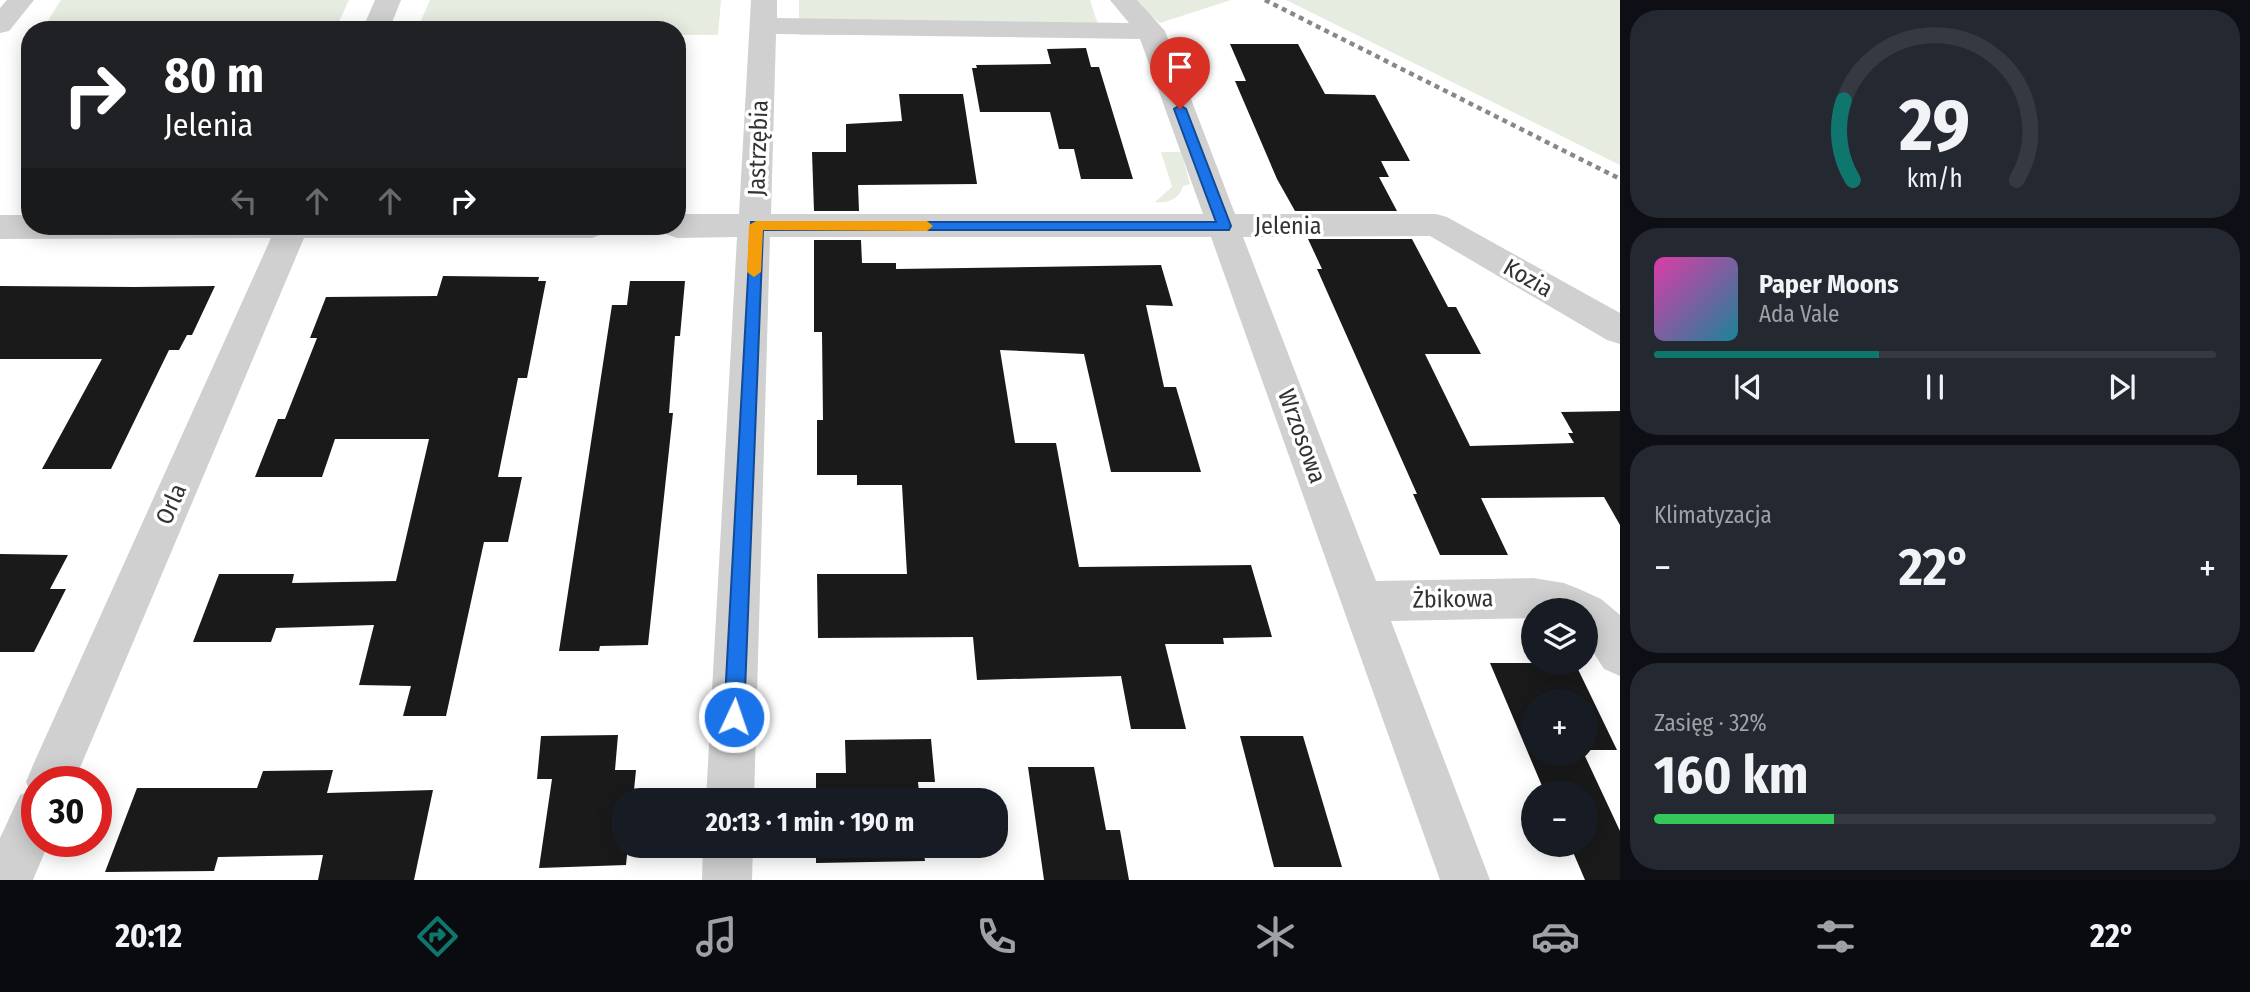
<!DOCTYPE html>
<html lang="pl">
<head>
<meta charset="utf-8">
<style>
  :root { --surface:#171b24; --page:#242831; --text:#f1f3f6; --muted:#9ea1a6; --line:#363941; --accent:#0f766e }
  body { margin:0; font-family:"Fira Sans Condensed",sans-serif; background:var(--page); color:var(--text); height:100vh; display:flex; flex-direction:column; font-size:26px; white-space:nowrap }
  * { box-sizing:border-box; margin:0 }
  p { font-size:23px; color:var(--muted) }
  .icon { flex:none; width:38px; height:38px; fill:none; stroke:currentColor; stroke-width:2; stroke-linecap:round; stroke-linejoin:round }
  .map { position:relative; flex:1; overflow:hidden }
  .side { display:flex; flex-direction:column; gap:10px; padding:10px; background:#0d0f14; width:630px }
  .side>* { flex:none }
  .top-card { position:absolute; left:21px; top:21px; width:665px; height:214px; border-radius:28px; box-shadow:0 4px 18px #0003; background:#202124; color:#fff; overflow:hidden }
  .controls { position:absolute; left:1521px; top:598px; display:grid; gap:14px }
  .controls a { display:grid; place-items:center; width:77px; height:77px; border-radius:50%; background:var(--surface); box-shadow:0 4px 18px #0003; font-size:35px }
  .speed { position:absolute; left:21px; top:766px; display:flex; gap:14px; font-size:35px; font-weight:700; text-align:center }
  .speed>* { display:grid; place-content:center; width:91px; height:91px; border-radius:50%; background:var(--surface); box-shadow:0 4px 18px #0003; line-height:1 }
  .speed .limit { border:10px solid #d22; background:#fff; color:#111 }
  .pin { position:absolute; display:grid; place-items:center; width:60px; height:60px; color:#fff; margin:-72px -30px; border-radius:50% 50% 50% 0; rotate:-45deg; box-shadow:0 0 7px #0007 }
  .pin .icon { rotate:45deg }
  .me { position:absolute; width:77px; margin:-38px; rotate:3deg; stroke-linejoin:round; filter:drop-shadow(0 0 5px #0008) }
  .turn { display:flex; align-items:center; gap:24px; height:147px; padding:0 28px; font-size:32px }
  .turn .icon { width:91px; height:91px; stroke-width:2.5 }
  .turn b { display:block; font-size:49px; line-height:60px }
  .lanes { display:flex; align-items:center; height:66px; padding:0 28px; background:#0003; justify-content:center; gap:35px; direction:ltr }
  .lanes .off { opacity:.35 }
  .big { font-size:52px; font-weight:700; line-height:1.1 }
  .side .tile { flex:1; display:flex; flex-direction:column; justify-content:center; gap:10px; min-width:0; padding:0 24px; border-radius:28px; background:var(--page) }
  .side .dial { align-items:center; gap:0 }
  .dial svg { height:182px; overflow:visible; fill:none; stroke:var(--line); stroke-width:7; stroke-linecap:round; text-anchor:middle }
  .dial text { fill:var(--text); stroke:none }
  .song { display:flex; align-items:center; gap:21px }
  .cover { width:84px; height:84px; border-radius:10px; background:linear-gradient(135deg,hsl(320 70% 55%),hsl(190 70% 35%)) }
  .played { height:7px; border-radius:4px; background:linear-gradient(90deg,var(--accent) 40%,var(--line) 40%) }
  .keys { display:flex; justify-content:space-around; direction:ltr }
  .heat { display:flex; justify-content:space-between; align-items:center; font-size:38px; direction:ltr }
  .charge { height:10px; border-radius:5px; background:linear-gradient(90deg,#34c759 32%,var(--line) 0) }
  .trip { position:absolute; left:612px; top:788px; width:396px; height:70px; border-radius:28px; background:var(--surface); box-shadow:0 4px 18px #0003; font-weight:700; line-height:70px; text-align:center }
  .tabs { display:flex; height:112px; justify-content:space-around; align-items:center; background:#090b0e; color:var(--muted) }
  .tabs .icon { width:49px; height:49px }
  .tabs .on { color:var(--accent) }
  .tabs b { font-size:32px; color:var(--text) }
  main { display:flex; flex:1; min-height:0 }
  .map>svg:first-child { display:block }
  .green { fill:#e6ecdf }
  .building { fill:#1a1a1a }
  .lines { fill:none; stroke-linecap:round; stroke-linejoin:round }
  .minor { fill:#d0d0d0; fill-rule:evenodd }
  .rail { stroke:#888; stroke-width:4.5; stroke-dasharray:5 4.5; stroke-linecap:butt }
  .route { fill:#1a73e8; stroke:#114b97; stroke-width:2 }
  .slow { fill:#f59e0b }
  .labels { text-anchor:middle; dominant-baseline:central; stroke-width:7; stroke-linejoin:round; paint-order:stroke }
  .street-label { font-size:24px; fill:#333; stroke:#fff }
</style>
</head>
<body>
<main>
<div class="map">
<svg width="1620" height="880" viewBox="0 0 1620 880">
  <rect width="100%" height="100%" fill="#fff"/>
  <g class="green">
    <polygon points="61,0 349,0 335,30 42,30"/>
    <polygon points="430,0 721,0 718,35 677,35 677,30 417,30"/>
    <polygon points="799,0 1090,0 1101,34 799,35"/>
    <polygon points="1130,0 1231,0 1160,23"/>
    <polygon points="1286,0 1620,0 1620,165"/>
    <path d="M 1161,152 L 1181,152 L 1190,184 L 1183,186 C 1179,200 1168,203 1155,202 L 1172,187 Z"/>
  </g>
  <g class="building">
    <polygon points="1230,44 1298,44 1325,94 1375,95 1410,161 1381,161 1389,177 1379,177 1397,211 1295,211 1277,179 1235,81 1246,81"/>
    <polygon points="1086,48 1091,67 1099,67 1133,179 1081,179 1074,149 1059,149 1050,112 980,112 972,68 977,68 976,65 1051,64 1047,49"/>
    <polygon points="899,94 963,94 977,184 858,185 859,211 814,211 812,152 846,152 846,124 902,121"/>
    <polygon points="1308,239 1412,239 1448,307 1456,307 1481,354 1425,354 1470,446 1574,443 1568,433 1573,433 1561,412 1620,411 1620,525 1604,497 1481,498 1508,555 1440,555 1413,494 1417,494 1317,269 1322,269"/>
    <polygon points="814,240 861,240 862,263 896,263 896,269 1161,265 1173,306 1146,305 1164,387 1176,387 1201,472 1111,472 1084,354 1000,350 1015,443 1056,443 1079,567 1251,565 1272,637 1223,638 1224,644 1165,644 1186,729 1131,729 1121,676 977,680 973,637 818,638 817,574 907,574 902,485 857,485 857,475 817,475 817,420 823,420 822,332 814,332"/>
    <polygon points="443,276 539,277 538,281 546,281 527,378 518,378 498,477 522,477 508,542 484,542 446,716 403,716 411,686 359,685 374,625 276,628 271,642 193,642 219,574 294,574 292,583 396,581 429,439 335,439 322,477 255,477 278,419 285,419 317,338 310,338 326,297 437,296"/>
    <polygon points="630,281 685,281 680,336 675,336 669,413 673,413 648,645 600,646 599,651 559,651 612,305 627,305"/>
    <polygon points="0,286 135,287 215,286 192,335 187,335 179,350 169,350 111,469 42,469 102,359 0,359"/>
    <polygon points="0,554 68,555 50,589 66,589 34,652 0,652"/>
    <polygon points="1490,663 1575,663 1617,750 1586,750 1586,702 1533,702 1533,754 1584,754 1620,831 1620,880 1585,880 1570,845 1586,845 1586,793 1545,793"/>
    <polygon points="618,735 615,770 636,770 633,800 625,800 625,845 628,845 626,865 539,868 552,779 537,779 541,736"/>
    <polygon points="1240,736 1303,736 1342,867 1274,867"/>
    <polygon points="931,739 935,782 918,782 920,800 816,800 816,773 846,773 845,740"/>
    <polygon points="1028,767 1094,767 1106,830 1120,830 1129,880 1044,880"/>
    <polygon points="333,770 327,793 433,790 414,880 318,880 323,855 218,857 214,871 105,872 137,788 257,788 263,771"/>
    <polygon points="816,845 923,845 925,861 816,863"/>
  </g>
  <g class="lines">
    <g class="minor">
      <polygon points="7,0 34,0 9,31 0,33 0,8"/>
      <polygon points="375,0 401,0 389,30 362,30"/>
      <path d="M 751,0 L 777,0 L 777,18 L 1129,23 L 1110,0 L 1137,0 L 1165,31 L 1235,214 L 1436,214 L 1447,217 L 1620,313 L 1620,344 L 1607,340 L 1430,236 L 1243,237 L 1376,581 L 1533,578 L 1564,583 L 1579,589 L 1601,599 L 1620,615 L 1620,676 L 1604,669 L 1586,641 L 1586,611 L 1533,611 L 1533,618 L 1391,621 L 1490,880 L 1440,880 L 1211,237 L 770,237 L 754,800 L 706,800 L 737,237 L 677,238 L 666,234 L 661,226 L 677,226 L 677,214 L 739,214 ZM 776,34 L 1140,39 L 1203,214 L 771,214 Z"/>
      <polygon points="0,215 30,215 30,226 608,226 603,234 592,238 304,238 74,782 37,782 37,842 49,842 33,880 0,880 0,838 20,795 30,791 26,782 33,765 271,238 0,239"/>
      <polygon points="703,845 753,845 752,880 702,880"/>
    </g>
    <polyline class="rail" points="1265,0 1620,179"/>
  </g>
  <polygon class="route" points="1180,105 1186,109 1231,226 1229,230 763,230 744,717 741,724 734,727 727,724 724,717 751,222 1216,222 1174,109"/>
  <polygon class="slow" points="756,221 927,221 933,226 927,231 763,230 761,272 754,277 747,272 749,225"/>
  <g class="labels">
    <g class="street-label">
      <text transform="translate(758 148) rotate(-88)">Jastrzębia</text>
      <text x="1288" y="226">Jelenia</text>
      <text transform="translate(1528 278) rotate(30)">Kozia</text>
      <text transform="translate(1302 436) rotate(70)">Wrzosowa</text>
      <text transform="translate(171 504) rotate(-66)">Orla</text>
      <text transform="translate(1453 599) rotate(-1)">Żbikowa</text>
    </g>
  </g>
</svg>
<div class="controls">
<a><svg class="icon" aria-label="layers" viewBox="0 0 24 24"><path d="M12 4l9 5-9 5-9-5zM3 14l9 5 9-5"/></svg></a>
<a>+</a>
<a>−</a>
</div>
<div class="speed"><div class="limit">30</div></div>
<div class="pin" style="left:1180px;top:109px;background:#d93025"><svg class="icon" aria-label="arrive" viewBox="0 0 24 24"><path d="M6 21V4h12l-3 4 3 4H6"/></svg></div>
<svg class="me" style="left:734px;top:717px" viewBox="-20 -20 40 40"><circle r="17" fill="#1a73e8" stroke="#fff" stroke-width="3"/><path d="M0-11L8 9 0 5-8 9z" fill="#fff"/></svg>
<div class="trip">20:13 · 1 min · 190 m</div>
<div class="top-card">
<div class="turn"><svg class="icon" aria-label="right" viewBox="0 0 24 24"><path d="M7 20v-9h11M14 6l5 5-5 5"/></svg><div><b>80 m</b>Jelenia</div></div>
<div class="lanes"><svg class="icon off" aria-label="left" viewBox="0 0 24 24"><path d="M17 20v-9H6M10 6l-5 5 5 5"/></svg><svg class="icon off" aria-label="ahead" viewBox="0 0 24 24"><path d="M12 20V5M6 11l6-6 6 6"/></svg><svg class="icon off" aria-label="ahead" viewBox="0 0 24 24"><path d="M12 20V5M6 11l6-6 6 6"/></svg><svg class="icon" aria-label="right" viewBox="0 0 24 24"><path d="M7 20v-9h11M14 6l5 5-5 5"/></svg></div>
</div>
</div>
<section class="side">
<div class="tile dial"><svg viewBox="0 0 100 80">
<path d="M14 69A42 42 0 1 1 86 69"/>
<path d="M14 69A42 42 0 0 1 10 34" stroke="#0f766e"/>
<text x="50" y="56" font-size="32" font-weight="700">29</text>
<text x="50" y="72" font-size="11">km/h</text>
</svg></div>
<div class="tile">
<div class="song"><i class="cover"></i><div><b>Paper Moons</b><p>Ada Vale</p></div></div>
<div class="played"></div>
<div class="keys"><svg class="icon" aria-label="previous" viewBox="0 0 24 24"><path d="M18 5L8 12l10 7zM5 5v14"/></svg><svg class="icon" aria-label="pause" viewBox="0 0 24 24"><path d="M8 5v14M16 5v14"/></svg><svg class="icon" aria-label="next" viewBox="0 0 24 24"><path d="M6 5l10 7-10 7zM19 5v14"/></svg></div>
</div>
<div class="tile"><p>Klimatyzacja</p>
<div class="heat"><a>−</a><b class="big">22°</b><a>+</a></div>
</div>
<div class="tile"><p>Zasięg · 32%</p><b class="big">160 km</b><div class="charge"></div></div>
</section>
</main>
<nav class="tabs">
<b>20:12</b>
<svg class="icon on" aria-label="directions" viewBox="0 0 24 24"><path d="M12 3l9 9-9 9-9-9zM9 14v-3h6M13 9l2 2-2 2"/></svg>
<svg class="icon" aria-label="music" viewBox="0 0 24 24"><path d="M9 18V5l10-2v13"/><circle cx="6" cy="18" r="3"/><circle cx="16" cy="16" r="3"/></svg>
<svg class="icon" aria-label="phone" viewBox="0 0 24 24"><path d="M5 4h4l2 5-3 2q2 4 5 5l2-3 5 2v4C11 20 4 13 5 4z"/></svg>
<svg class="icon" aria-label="climate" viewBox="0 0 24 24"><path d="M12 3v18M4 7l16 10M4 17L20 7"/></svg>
<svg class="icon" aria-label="car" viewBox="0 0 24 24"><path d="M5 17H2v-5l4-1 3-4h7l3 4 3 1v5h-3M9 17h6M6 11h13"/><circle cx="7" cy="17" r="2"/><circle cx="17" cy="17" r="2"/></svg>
<svg class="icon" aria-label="filters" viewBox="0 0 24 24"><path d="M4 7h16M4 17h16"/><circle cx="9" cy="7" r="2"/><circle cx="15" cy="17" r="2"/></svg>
<b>22°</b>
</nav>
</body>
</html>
